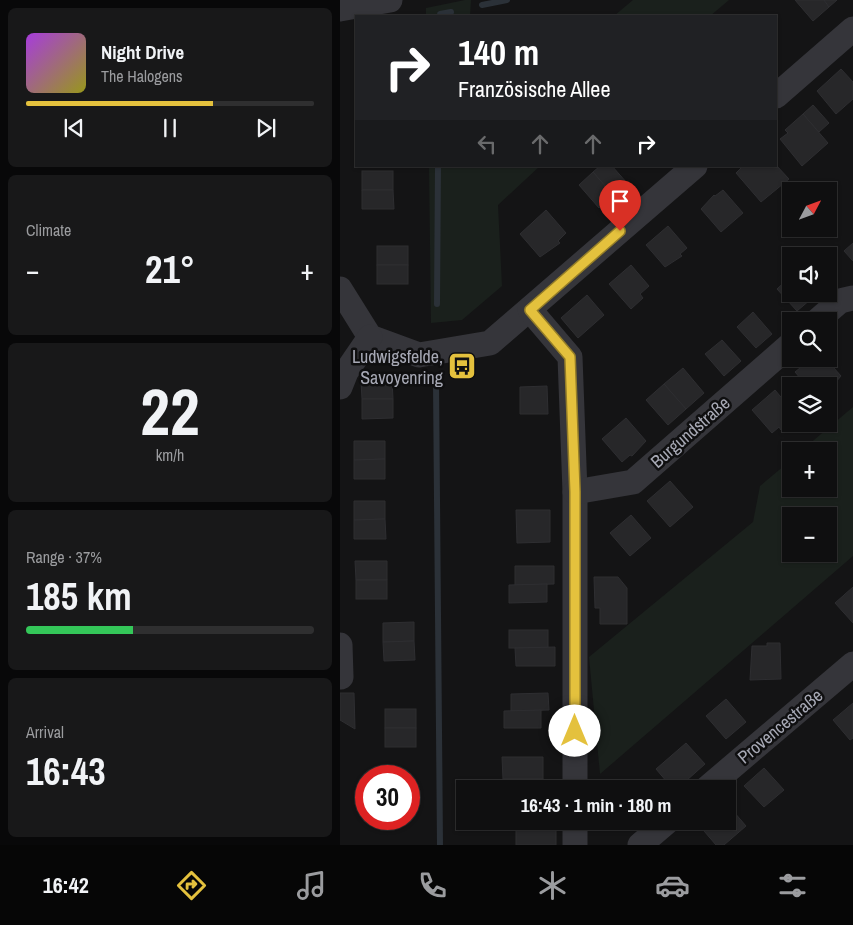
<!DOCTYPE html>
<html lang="en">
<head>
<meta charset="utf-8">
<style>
  :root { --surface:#0f0f10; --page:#181819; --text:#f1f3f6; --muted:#9b9c9f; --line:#2f2f30; --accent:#e4c13d }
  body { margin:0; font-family:"Archivo Narrow",sans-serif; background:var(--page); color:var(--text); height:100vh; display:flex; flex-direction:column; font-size:19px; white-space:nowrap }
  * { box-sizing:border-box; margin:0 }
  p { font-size:16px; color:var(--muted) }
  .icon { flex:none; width:28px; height:28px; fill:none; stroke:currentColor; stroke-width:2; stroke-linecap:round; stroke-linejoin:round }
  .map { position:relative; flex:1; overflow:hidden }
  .details { display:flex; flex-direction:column; gap:8px; padding:8px; background:#080809; width:340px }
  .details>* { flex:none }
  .top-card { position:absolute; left:15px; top:15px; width:422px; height:152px; border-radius:0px; box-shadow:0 1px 4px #0004,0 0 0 1px var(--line); background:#202124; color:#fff; overflow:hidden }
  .needle { width:32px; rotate:49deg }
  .controls { position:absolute; left:442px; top:182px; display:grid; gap:10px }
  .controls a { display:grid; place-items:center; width:55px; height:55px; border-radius:0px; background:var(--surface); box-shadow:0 1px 4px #0004,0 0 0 1px var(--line); font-size:25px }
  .speed { position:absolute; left:15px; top:765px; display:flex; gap:10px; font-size:25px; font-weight:700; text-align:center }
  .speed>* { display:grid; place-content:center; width:65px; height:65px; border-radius:50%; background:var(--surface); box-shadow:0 1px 4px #0004,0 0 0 1px var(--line); line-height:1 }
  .speed .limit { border:8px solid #d22; background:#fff; color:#111 }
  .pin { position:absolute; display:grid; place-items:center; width:42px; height:42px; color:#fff; margin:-51px -21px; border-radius:50% 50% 50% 0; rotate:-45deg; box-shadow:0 0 5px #0007 }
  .pin .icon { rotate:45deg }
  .me { position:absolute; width:55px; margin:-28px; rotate:0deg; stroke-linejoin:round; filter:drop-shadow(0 0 4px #0008) }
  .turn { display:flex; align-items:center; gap:18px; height:105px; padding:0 20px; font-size:22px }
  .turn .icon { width:65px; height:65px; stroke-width:2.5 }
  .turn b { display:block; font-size:35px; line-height:42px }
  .lanes { display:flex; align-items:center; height:48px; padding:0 20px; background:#0003; justify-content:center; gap:25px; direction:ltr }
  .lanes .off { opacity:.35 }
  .big { font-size:38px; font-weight:700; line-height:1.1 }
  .details .widget { flex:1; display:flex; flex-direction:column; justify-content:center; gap:8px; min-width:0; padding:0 18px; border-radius:8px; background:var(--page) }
  .details .dial { align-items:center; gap:0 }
  .dial b { font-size:65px; line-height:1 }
  .song { display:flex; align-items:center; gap:15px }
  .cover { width:60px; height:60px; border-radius:8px; background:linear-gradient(135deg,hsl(280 70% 55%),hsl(60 70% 35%)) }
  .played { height:5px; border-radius:2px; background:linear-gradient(90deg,var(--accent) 65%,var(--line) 65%) }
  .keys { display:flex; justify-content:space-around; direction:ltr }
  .heat { display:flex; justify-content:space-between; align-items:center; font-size:28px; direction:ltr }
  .charge { height:8px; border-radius:4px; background:linear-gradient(90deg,#34c759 37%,var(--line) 0) }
  .trip { position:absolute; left:116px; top:780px; width:280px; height:50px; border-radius:0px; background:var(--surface); box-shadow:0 1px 4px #0004,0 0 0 1px var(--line); font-weight:700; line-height:50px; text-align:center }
  .menu { display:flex; height:80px; justify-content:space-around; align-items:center; background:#060606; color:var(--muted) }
  .menu .icon { width:35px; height:35px }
  .menu .current { color:var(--accent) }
  .menu b { font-size:22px; color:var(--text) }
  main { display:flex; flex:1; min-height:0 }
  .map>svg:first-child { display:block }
  .green { fill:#1a201c; fill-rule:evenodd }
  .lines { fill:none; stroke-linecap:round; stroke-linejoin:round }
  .stream { stroke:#2b3138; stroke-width:6 }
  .building { fill:#272729; stroke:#2e2e31 }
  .street { stroke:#35353a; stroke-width:25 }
  .route-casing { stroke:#947d28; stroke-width:12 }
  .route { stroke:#e4c13d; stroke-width:9 }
  .labels { text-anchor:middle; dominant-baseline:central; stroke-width:5; stroke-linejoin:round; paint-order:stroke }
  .poi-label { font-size:18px; fill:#a7a9b5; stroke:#0f0f10; text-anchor:end }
  .street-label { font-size:18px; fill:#a7a9b5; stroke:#0f0f10 }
</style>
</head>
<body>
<main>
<section class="details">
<div class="widget">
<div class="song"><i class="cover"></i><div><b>Night Drive</b><p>The Halogens</p></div></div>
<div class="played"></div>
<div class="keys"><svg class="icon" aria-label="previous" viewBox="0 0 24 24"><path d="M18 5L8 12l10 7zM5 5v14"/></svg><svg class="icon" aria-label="pause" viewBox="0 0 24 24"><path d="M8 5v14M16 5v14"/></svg><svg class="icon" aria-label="next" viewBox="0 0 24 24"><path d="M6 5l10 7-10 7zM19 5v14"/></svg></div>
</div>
<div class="widget"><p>Climate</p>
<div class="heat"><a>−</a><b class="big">21°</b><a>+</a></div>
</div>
<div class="widget dial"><b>22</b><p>km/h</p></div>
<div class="widget"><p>Range · 37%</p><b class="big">185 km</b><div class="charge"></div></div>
<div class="widget"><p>Arrival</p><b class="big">16:43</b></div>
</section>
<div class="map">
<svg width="513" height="845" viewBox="0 0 513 845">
  <rect width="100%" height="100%" fill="#141415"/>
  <g class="green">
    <polygon points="125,0 131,0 130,16 86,16 86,8"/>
    <polygon points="293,0 389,0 370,16 274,16"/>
    <polygon points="89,166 200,166 158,205 162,286 122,320 91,323"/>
    <path d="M 513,407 L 513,556 L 260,774 L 249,657 L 413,522 L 420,486 L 451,460 L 451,489 L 489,489 L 489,451 L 461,451 ZM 489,516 L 489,554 L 451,554 L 451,516 Z"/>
  </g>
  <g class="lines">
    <g class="stream">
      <polyline points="142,5 167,0"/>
      <polyline points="100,16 100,14 111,12"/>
      <polyline points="97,304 98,166"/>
      <polyline points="96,383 100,845"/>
    </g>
  </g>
  <g class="building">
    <polygon points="455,0 484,0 489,7 473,21"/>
    <polygon points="484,0 497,0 489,7"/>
    <polygon points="501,69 513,82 513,99 496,114 477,91"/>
    <polygon points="473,105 489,123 479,132 463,114"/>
    <polygon points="463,114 488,143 462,166 440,139 448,133 445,130"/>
    <polygon points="436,165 449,179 421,202 396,173 403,166"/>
    <polygon points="260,166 272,166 287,183 273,195 253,172"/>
    <rect x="22" y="171" width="31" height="19"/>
    <polygon points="253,172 273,195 259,208 239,185"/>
    <polygon points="22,190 53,190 54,209 22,209"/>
    <polygon points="383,190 403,213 381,232 361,209 374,195 375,196"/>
    <polygon points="206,210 226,233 218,241 220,243 200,257 180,234"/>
    <polygon points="328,226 347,248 340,254 342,256 325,267 306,245"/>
    <polygon points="513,243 513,261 504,251"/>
    <rect x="37" y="246" width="31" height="19"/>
    <rect x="37" y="265" width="31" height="19"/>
    <polygon points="291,265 309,286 300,294 303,298 291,309 269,284"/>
    <polygon points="451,276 451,294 477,294 457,311 437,289"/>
    <polygon points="247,295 264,315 238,338 221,318"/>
    <polygon points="413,312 432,334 416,348 397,327"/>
    <polygon points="382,340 401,361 384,376 365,354"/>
    <polygon points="471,359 486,359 501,376 489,390 489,386 467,386 455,372"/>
    <polygon points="343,368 364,393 346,409 324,384"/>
    <polygon points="52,380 53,399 22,399 21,381"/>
    <polygon points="324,384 346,409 328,425 306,400"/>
    <polygon points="207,386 208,414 180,414 180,387"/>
    <polygon points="435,390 451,409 451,417 448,419 450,421 441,430 439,427 432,433 412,410"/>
    <polygon points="22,399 53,399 53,418 22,419"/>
    <polygon points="286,418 306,441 292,456 290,455 282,462 262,439"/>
    <polygon points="14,441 45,441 45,459 14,460"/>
    <polygon points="45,459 45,479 14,479 14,460"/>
    <polygon points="330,481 353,507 330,527 307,501"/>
    <polygon points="14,501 45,501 45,519 14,520"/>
    <polygon points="176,510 210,510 210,542 177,543"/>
    <polygon points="291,515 311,538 290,556 270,533"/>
    <polygon points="45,519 46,539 14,539 14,520"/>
    <polygon points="15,561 47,561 47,580 16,580"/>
    <polygon points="175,566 214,566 214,584 175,585"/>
    <polygon points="254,577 278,577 287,588 287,624 260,624 260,608 255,608"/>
    <rect x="16" y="580" width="31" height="19"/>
    <polygon points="207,584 207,602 169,603 169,585"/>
    <polygon points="513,587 513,623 495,603"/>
    <polygon points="74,622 74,641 43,642 43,623"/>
    <rect x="169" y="630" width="39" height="18"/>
    <polygon points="74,641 75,660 44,661 43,642"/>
    <polygon points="427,643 440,643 441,679 410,680 412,646 427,646"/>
    <polygon points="215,647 215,666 176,666 175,648"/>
    <polygon points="0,693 14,693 15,729 0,720"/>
    <polygon points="208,693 209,710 171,711 171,694"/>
    <polygon points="386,699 406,722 386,739 366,716"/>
    <polygon points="513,703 513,738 510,740 493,720"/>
    <rect x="45" y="709" width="31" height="19"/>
    <polygon points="201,710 201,728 164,728 164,711"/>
    <rect x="45" y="728" width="31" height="19"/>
    <polygon points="346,743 365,764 337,789 333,789 316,769"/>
    <polygon points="162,757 203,757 203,779 163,779"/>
    <polygon points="424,768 444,790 424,807 404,786"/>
    <rect x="163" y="779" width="40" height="10"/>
    <polygon points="388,805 406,826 384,845 376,845 358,824 361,821 388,821"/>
    <polygon points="284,821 301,821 291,830"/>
    <rect x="176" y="830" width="40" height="15"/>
  </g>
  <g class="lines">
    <g class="street">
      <polyline points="0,9 50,0"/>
      <polyline points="436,96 513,29"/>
      <polyline points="0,289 30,337 79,355 150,343 355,166"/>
      <polyline points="190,310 230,357 235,492 235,789"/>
      <polyline points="477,321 500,301 513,298"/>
      <polyline points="0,387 6,372 30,337"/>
      <polyline points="235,492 293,482 451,344"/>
      <polyline points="0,645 1,677"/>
      <polyline points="366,789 513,664"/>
      <polyline points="235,821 235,845"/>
      <polyline points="300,845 328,821"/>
    </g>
  </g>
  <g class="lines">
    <g class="route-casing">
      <polyline id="route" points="235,731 235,492 230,357 190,310 280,231"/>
    </g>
    <use href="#route" class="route"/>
  </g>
  <defs>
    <g id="bus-square" transform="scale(1.4375)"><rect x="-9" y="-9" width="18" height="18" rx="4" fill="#e4c13d" stroke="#0f0f10"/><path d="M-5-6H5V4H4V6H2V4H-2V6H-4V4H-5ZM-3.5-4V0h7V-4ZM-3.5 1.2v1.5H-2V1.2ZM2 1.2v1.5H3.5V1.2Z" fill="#111"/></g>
  </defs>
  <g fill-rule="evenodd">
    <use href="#bus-square" x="122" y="366"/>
  </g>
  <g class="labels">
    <g class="poi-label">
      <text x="103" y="356">Ludwigsfelde,<tspan x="103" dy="21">Savoyenring</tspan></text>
    </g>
    <g class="street-label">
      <text transform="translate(350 432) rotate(-41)">Burgundstraße</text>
      <text transform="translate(440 726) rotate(-40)">Provencestraße</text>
    </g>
  </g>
</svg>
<div class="controls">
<a><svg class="needle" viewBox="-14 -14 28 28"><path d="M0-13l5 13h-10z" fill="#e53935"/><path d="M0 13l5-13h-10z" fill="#9b9c9f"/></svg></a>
<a><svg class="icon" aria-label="sound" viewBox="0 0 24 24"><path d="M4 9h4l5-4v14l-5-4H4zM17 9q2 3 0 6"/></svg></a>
<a><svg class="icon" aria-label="search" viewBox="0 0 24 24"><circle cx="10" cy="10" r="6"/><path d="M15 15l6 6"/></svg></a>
<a><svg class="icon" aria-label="layers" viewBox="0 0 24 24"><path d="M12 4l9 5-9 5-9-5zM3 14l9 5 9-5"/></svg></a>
<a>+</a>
<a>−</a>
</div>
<div class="speed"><div class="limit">30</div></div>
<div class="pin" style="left:280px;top:231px;background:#d93025"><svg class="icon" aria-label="arrive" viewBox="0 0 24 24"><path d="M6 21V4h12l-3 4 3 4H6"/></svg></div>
<svg class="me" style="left:235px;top:731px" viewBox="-20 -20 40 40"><circle r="19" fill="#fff"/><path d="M0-13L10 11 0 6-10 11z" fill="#e4c13d"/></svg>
<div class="trip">16:43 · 1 min · 180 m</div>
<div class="top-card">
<div class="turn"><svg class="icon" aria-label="right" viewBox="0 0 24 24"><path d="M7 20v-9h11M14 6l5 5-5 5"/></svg><div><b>140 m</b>Französische Allee</div></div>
<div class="lanes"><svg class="icon off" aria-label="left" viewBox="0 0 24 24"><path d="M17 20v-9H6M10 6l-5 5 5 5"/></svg><svg class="icon off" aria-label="ahead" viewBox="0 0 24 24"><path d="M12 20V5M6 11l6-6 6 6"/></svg><svg class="icon off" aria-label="ahead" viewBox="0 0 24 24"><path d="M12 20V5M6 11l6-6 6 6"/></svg><svg class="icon" aria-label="right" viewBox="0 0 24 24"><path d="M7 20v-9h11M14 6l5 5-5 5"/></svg></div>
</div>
</div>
</main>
<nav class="menu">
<b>16:42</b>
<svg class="icon current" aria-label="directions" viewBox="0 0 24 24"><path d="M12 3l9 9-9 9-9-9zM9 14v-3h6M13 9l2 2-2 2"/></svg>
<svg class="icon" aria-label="music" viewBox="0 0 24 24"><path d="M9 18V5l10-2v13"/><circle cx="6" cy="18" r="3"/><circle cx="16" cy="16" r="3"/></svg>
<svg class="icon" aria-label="phone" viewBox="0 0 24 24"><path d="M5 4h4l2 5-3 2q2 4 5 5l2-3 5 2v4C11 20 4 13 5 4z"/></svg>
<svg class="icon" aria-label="climate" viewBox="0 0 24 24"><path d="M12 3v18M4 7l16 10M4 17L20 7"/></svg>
<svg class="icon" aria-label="car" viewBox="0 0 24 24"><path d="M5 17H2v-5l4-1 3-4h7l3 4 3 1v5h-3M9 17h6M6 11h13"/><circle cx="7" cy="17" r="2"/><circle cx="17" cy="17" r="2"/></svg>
<svg class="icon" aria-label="filters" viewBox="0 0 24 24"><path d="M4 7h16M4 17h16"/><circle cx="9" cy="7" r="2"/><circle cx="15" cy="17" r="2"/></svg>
</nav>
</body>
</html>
